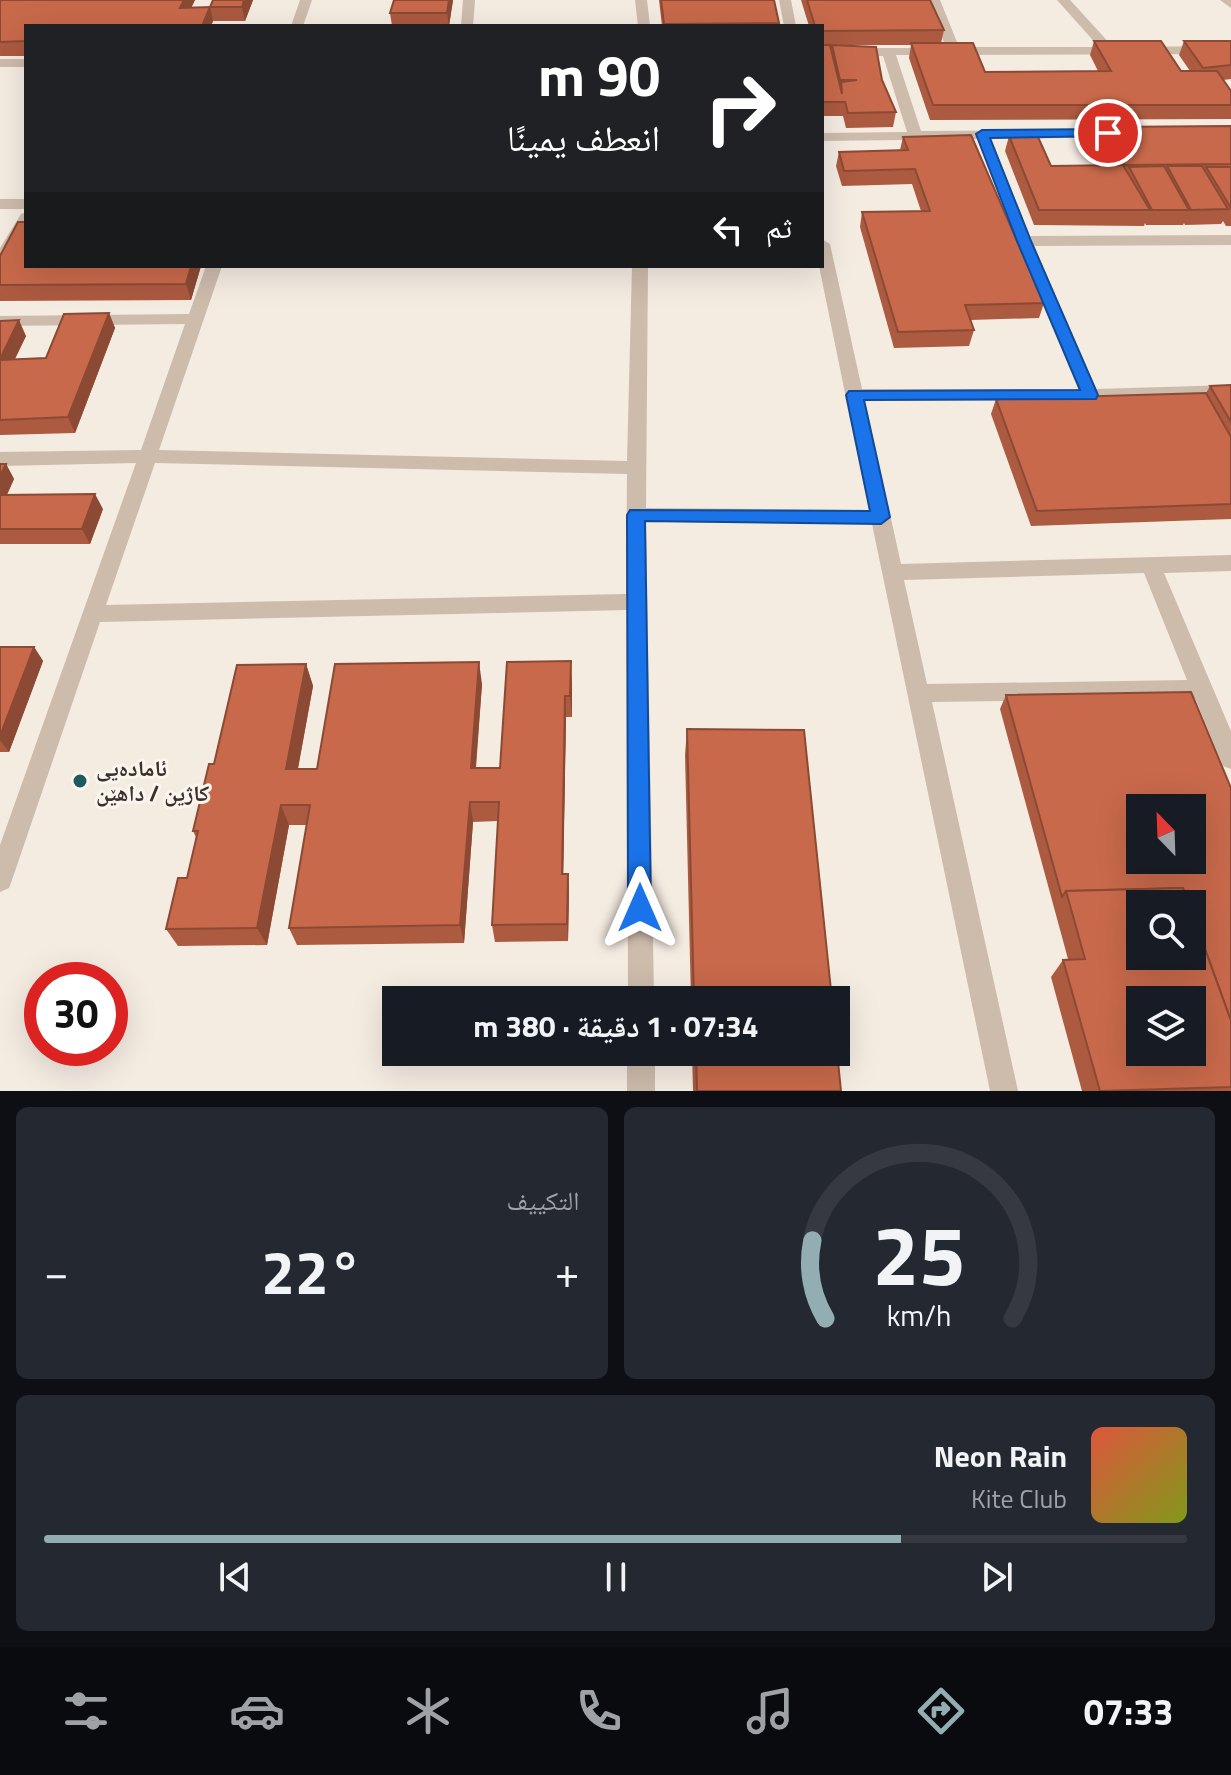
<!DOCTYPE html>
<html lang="ar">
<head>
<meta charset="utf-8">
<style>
  :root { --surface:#171b24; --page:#242831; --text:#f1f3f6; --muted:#9ea1a6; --line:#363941; --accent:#92aeb2 }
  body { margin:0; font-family:"Titillium Web","Noto Naskh Arabic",sans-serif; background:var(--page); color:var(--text); direction:rtl; height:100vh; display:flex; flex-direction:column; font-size:30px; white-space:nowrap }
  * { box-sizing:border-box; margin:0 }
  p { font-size:26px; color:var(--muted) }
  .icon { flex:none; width:44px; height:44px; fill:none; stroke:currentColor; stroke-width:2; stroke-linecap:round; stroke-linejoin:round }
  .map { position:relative; height:1091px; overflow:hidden; direction:ltr }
  .panel { display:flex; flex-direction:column; gap:16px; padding:16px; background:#0d0f14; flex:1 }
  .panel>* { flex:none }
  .guide { position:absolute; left:24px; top:24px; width:800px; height:244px; border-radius:0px; box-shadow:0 8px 32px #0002; direction:rtl; background:#202124; color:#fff; overflow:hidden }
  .needle { width:52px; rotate:337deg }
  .fabs { position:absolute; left:1126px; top:794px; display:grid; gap:16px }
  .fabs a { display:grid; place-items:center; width:80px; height:80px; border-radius:0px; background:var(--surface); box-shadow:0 8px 32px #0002; font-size:40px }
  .speed { position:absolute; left:24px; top:962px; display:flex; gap:16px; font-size:40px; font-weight:700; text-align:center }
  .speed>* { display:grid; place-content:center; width:104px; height:104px; border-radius:50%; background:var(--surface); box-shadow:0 8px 32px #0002; line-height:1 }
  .speed .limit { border:12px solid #d22; background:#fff; color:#111 }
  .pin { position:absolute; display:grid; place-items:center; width:68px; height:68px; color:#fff; margin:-34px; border:4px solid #fff; border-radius:50%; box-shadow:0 2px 8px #0007 }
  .me { position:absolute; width:88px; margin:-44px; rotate:0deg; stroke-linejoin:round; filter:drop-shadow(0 0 6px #0008) }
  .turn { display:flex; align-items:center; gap:28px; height:168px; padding:0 32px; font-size:36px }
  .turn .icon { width:104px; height:104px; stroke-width:2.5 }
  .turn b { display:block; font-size:56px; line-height:68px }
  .then { display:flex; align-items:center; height:76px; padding:0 32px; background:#0003; gap:16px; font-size:30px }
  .big { font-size:60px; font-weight:700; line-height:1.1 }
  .panel .widget { flex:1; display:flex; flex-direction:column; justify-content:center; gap:12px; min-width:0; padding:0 28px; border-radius:12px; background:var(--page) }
  .panel .dial { align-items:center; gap:0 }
  .dial svg { height:208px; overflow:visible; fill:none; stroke:var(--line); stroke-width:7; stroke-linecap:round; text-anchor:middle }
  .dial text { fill:var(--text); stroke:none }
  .song { display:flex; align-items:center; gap:24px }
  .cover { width:96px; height:96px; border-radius:12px; background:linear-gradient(135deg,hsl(10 70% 55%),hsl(70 70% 35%)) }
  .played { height:8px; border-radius:4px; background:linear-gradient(90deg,var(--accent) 75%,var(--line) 75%) }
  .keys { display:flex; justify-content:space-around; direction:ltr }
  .heat { display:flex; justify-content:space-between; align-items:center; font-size:44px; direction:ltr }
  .panel .tiles { flex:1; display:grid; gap:16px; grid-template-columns:1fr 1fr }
  .widget:last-child { grid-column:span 2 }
  .trip { position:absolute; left:382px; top:986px; width:468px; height:80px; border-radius:0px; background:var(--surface); box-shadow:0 8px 32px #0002; font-weight:700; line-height:80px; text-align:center; direction:rtl }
  .dock { display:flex; height:128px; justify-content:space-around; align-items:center; background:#090b0e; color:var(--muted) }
  .dock .icon { width:56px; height:56px }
  .dock .current { color:var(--accent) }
  .dock b { font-size:36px; color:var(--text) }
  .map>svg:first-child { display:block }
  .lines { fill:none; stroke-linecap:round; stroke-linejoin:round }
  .minor { fill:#cdbbac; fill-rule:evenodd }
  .wall { fill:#ac5a40 }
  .shaded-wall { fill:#8c4a34 }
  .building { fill:#c8694b; stroke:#8c4a34; stroke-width:2; fill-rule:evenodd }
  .route { fill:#1a73e8; stroke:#114b97; stroke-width:2 }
  .poi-dot { fill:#1f5a5e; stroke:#fbf5ee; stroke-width:3 }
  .labels { text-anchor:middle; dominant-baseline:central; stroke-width:6; stroke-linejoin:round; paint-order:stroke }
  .poi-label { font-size:22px; font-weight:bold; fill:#3b302b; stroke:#fbf5ee; text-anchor:start }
</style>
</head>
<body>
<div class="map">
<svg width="1231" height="1091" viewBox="0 0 1231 1091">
  <rect width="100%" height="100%" fill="#f4ebe1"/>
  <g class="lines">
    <g class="minor">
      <polygon points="300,0 312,0 303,26 291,26"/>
      <polygon points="463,0 475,0 473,26 461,26"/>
      <polygon points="635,0 647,0 650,26 638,26"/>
      <polygon points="779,0 791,0 796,26 784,26"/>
      <path d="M 928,0 L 940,0 L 959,47 L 1099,47 L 1057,0 L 1070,0 L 1113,47 L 1231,46 L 1231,54 L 896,55 L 921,131 L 1132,130 L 1134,133 L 1127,137 L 991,139 L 1030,236 L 1231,235 L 1231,245 L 1034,246 L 1096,389 L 1231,385 L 1231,397 L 1090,401 L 865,401 L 901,564 L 1231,555 L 1231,571 L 1164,573 L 1231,731 L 1231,769 L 1223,766 L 1195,698 L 932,702 L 1018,1091 L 990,1091 L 872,524 L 646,522 L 654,1000 L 628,1000 L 627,610 L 100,622 L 12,880 L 9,888 L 0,892 L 0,845 L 136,463 L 0,466 L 0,452 L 141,450 L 185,324 L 0,326 L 0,316 L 189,314 L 206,266 L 222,266 L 159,450 L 627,461 L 632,266 L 648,266 L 646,508 L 869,510 L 819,266 L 822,266 L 822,239 L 830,244 L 862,389 L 1079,389 L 977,139 L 822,141 L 822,133 L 907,132 L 883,56 L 822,56 L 822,48 L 946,48 ZM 155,463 L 627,474 L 626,594 L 106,605 ZM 1144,573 L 1187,680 L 927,684 L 904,580 Z"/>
      <polygon points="1220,0 1231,0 1231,8"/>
      <rect x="0" y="59" width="26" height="8"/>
      <rect x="0" y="199" width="26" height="10"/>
      <polygon points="26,212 26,230 6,264 0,266 0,248 21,214"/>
      <rect x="627" y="1052" width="28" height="39"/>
    </g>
  </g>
  <g class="wall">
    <polygon points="0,0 195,0 191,8 210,7 213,0 253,0 245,21 213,21 211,26 26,26 26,56 0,56"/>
    <polygon points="394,0 453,0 449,26 392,26 390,13"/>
    <polygon points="659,0 774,0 779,26 662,26"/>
    <polygon points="801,0 930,0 944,30 941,43 985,72 1098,71 1090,55 1094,41 1181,71 1190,71 1179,55 1184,41 1231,41 1231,79 1223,80 1231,91 1231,119 930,120 909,58 911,45 830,45 831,51 832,45 882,80 896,112 893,127 846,128 843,116 822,116 822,26 809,26"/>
    <polygon points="1231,126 1231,226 1226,226 1223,221 1221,224 1185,225 1184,223 1183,225 1146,225 1145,223 1144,226 1034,225 1005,151 1009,136 1051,166 1111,165 1099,141 1104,127"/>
    <polygon points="903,137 1044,303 1039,318 970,320 974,330 969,346 894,348 860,227 862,212 921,211 912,184 842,186 836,166 839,152 900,150"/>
    <polygon points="0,256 26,266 201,266 191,300 0,301"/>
    <polygon points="109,313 115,328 75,433 0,435 0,321 26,336 15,359 46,358"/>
    <polygon points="1231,385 1231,519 1031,526 991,414 996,399 1206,393 1210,386"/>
    <polygon points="0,464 6,464 14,479 7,495 103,509 90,544 0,544"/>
    <polygon points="0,647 34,647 43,661 9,752 0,752"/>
    <polygon points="306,664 313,686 298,769 317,769 482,684 476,768 500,768 572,682 572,717 566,717 563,874 568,874 569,892 568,941 495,942 492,925 498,821 473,822 464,943 297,945 289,928 307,825 289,825 267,945 178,946 166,929 187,878 196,837 193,831 214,764"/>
    <polygon points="1006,695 1231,788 1231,1091 1082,1091 1051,977 1063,960 1068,959 1000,709"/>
    <polygon points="687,729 832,1000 691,1000 685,755"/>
    <polygon points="692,1052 836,1052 841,1091 693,1091"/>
  </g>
  <g class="shaded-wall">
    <polygon points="184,0 195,0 184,22 180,8"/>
    <polygon points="244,0 253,0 245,21 242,7"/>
    <polygon points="449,0 453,0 449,26 447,13"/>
    <polygon points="210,7 213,21 211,26 202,26"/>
    <polygon points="191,266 201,266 191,300 186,284"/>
    <polygon points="109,313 115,328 75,433 68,417"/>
    <polygon points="19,320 26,336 7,375 0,359"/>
    <polygon points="6,464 14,479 0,509 0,476"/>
    <polygon points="95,494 103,509 90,544 82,529"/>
    <polygon points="34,647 43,661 9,752 0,740 0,736"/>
    <polygon points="571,661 572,682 572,717 570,696"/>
    <polygon points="479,662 482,684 474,788 471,768"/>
    <polygon points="306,664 313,686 294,789 286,769"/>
    <polygon points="565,696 566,717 563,892 562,874"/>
    <polygon points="470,802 473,822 464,943 460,925"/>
    <polygon points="281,805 289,825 267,945 257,928"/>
    <polygon points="568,874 569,892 568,941 567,924"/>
  </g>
  <g class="building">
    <polygon points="0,0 184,0 180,8 210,7 202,26 26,26 26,41 0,42"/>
    <polygon points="213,0 244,0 242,7 210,7"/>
    <polygon points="394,0 449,0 447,13 390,13"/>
    <polygon points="661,0 774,0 779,23 664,24"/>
    <polygon points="807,0 930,0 944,30 822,31 822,26 815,26"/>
    <polygon points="1094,41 1161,41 1181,71 1217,71 1231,91 1231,105 933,105 911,43 973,43 985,72 1111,71"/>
    <polygon points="1184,41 1231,41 1231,65 1203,68"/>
    <polygon points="822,45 830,45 842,94 841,82 857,80 840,80 832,45 876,47 882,80 896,112 848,113 845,102 822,102"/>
    <polygon points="1231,126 1231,164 1124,165 1104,127"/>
    <polygon points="971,135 1044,303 965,305 974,330 898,332 862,212 930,211 915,169 844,171 839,152 908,150 903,137"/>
    <polygon points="1009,136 1038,137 1051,166 1123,165 1150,210 1039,210"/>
    <polygon points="1164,166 1189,210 1152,210 1129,167"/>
    <polygon points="1167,166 1202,166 1228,209 1191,210"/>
    <polygon points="1206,167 1231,167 1231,208"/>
    <polygon points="18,222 26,222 26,266 191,266 186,284 0,285 0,256"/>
    <polygon points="109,313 68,417 0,420 0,360 46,358 64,314"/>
    <polygon points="19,320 0,359 0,321"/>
    <polygon points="1231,385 1231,422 1210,386"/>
    <polygon points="1206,393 1231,437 1231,504 1037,511 996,399"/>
    <polygon points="0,464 6,464 0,476"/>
    <polygon points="95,494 82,529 0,529 0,495"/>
    <polygon points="0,647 34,647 0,736"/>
    <polygon points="571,661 570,696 565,696 562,874 568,874 567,924 492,925 499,802 470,802 460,925 289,928 310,805 281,805 257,928 166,929 178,878 187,878 198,831 193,831 209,764 214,764 237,665 306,664 286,769 317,769 335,664 479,662 471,768 500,768 507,662"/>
    <path d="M 1191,692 L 1231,788 L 1231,1021 L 1192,913 L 1192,904 L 1189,904 L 1183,888 L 1066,891 L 1062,897 L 1006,695 ZM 1140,808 L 1192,808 L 1192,860 L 1140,860 Z"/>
    <polygon points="687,729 804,730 832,1000 694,1000"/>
    <path d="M 1183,888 L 1189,904 L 1140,904 L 1140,956 L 1192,956 L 1192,913 L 1231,1021 L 1231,1087 L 1100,1091 L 1063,960 L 1085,959 L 1066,891 ZM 1140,1000 L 1192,1000 L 1192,1052 L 1140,1052 Z"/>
    <polygon points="836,1042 841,1091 697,1091 696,1052 836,1052"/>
  </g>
  <polygon class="route" points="1108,129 1112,130 1112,136 990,138 1031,241 1098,395 1096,399 864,400 890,517 881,524 645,521 651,908 648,916 640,919 632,916 628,908 627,515 630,510 870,511 846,395 849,391 1080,390 1017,241 976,134 982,130"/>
  <circle class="poi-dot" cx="80" cy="781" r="8"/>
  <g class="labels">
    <g class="poi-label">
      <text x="96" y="768">ئامادەيی<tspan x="96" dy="25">کاژين / داهێن</tspan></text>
    </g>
  </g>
</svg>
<div class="fabs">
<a><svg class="needle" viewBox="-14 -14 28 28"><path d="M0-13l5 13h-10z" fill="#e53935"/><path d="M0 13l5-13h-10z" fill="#9ea1a6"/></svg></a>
<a><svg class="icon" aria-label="search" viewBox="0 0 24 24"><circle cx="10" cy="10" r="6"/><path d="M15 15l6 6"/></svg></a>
<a><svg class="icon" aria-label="layers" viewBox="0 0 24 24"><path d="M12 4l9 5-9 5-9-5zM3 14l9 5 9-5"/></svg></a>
</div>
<div class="speed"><div class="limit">30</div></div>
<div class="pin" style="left:1108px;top:133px;background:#d93025"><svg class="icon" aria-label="arrive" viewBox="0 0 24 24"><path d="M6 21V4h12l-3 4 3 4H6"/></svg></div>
<svg class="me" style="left:640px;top:908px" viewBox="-20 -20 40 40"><path d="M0-17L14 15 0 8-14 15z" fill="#1a73e8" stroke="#fff" stroke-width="4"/></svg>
<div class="trip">07:34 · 1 دقيقة · 380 m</div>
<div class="guide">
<div class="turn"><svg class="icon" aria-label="right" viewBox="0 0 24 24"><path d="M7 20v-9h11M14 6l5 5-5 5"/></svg><div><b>90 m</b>انعطف يمينًا</div></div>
<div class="then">ثم<svg class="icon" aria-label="left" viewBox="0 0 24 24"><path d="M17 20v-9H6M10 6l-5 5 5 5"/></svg></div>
</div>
</div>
<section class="panel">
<div class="tiles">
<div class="widget dial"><svg viewBox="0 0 100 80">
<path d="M14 69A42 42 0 1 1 86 69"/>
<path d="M14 69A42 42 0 0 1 9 39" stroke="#92aeb2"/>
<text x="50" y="56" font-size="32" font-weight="700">25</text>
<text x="50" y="72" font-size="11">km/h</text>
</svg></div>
<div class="widget"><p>التكييف</p>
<div class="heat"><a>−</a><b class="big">22°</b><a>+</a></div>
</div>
<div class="widget">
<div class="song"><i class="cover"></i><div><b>Neon Rain</b><p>Kite Club</p></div></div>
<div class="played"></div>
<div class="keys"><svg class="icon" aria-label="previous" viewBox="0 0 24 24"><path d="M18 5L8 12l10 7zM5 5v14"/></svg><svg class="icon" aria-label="pause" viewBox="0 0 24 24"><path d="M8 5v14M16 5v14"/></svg><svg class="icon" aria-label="next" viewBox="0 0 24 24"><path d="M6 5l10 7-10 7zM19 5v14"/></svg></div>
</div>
</div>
</section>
<nav class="dock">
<b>07:33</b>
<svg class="icon current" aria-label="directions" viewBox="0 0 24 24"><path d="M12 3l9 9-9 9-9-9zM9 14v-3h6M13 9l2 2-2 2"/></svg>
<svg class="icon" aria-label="music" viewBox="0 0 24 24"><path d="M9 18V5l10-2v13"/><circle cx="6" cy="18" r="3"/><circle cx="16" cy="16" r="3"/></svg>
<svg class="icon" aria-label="phone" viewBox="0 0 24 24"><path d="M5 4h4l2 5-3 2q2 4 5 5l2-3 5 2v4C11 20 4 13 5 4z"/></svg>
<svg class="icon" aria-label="climate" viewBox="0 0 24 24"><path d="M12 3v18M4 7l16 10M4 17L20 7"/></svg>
<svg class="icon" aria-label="car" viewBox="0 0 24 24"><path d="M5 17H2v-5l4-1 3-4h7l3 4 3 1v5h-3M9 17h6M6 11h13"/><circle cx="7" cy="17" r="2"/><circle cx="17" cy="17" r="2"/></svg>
<svg class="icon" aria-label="filters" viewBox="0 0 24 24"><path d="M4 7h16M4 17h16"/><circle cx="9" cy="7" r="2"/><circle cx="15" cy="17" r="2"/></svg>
</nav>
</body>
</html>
